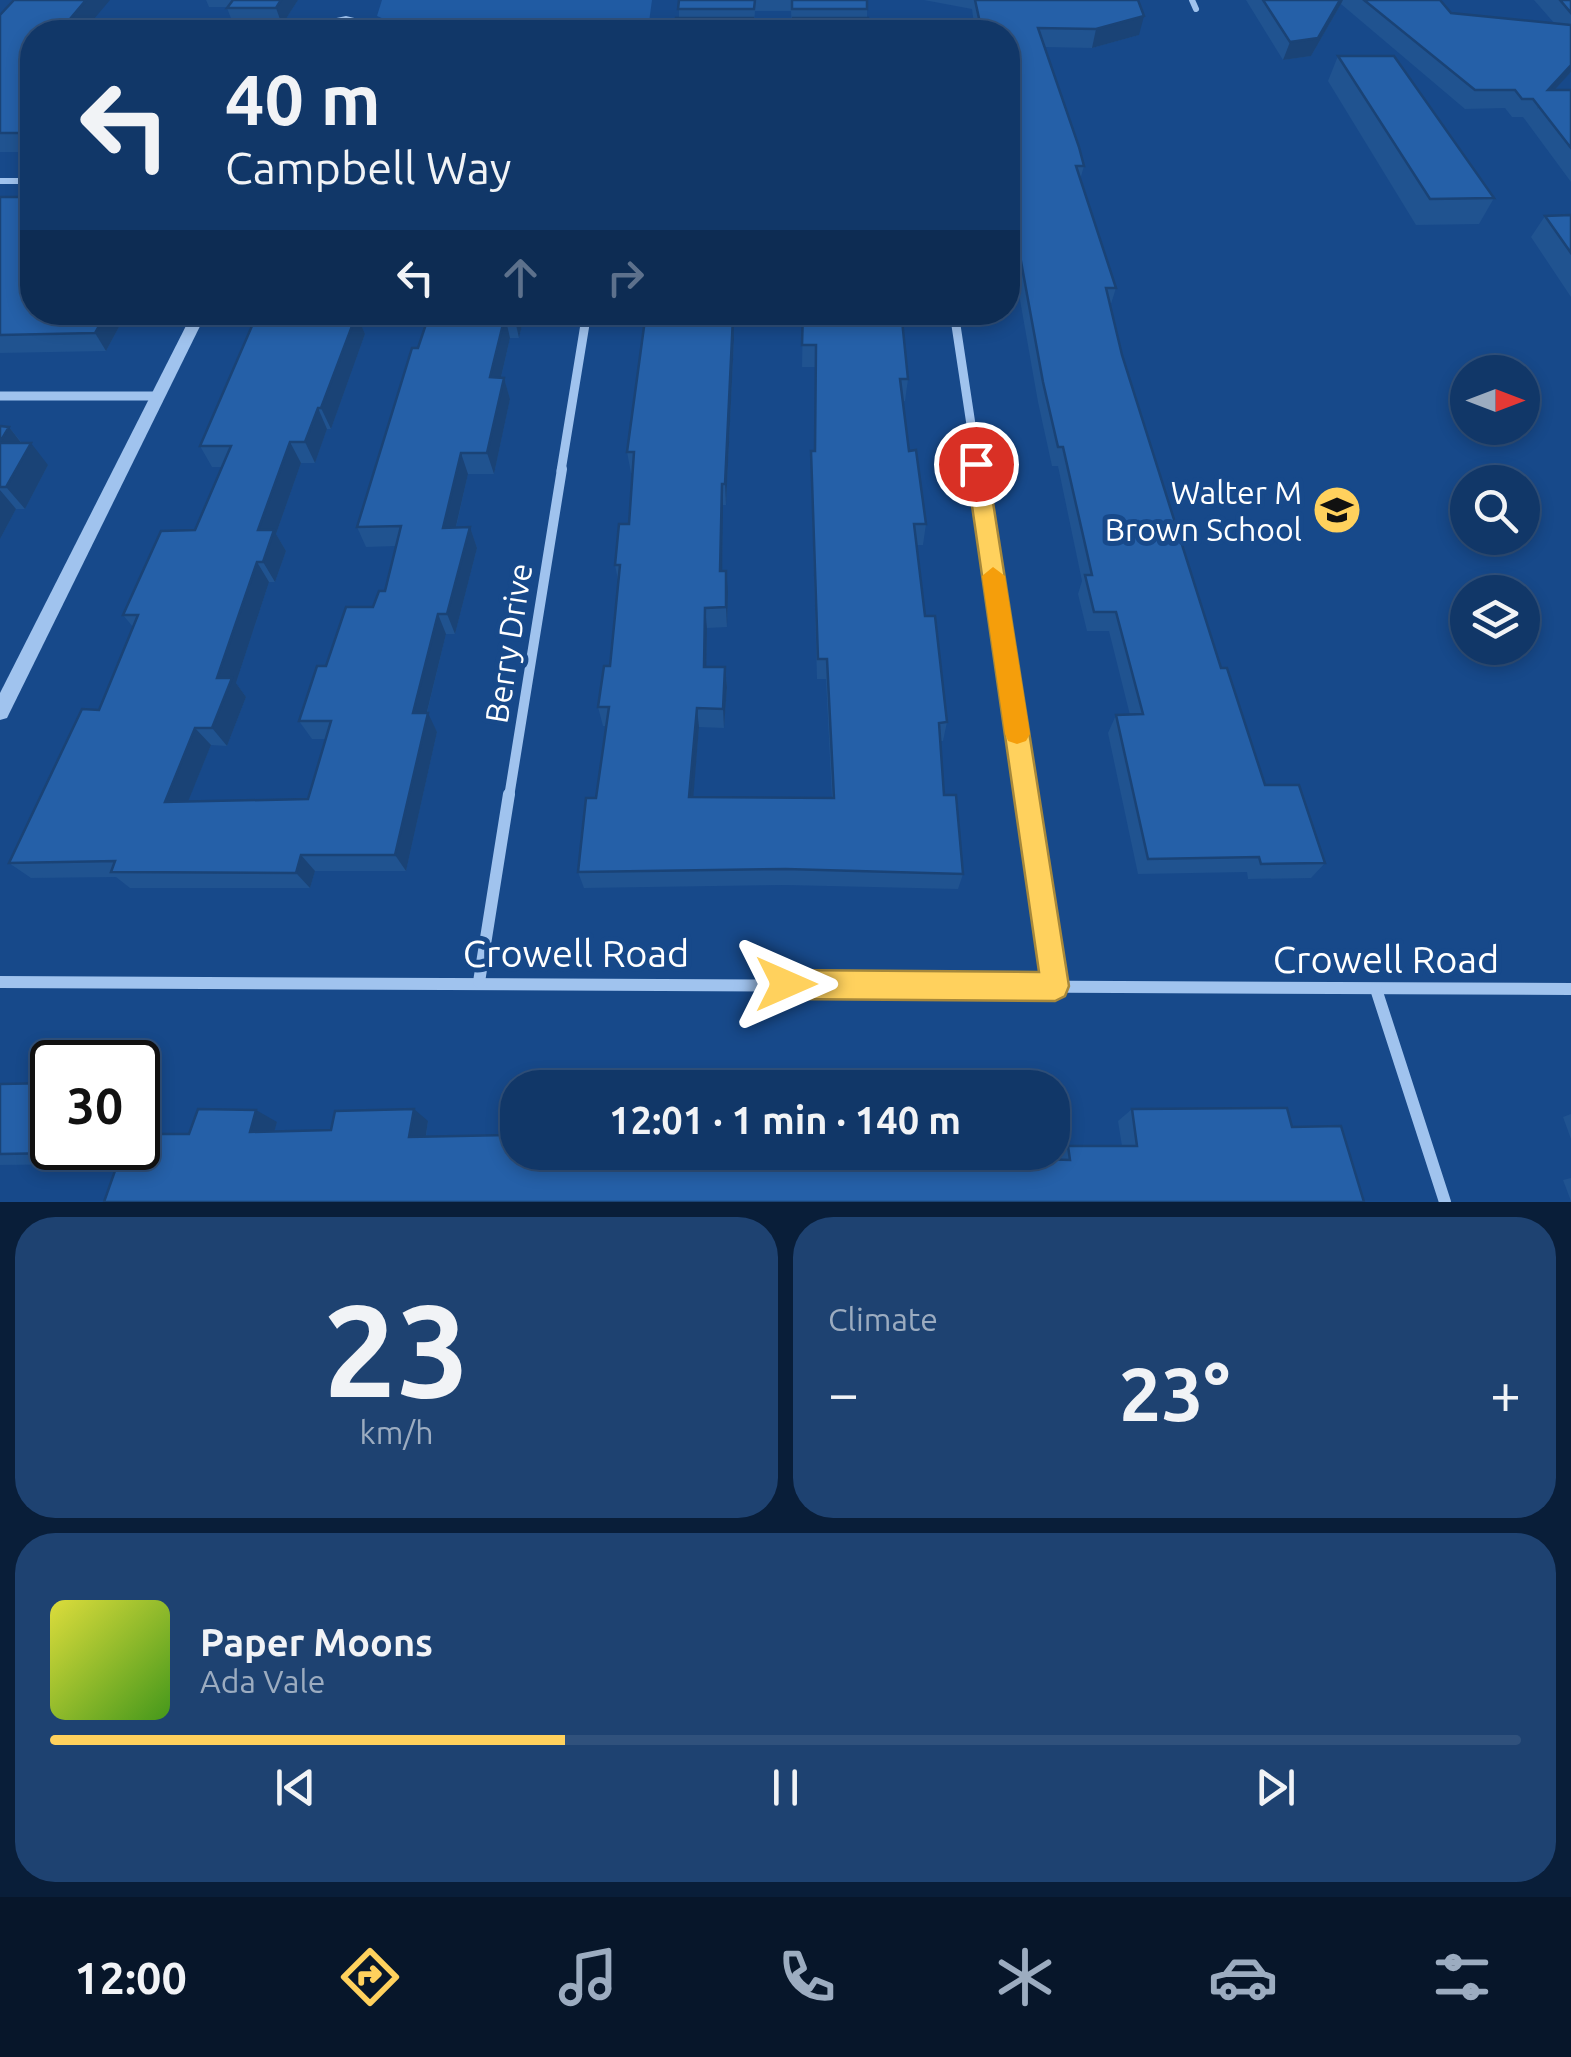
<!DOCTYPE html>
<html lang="en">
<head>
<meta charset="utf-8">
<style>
  :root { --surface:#113768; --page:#1e4271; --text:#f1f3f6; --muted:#9cacc0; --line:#30517c; --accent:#ffd15d }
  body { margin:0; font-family:Ubuntu,sans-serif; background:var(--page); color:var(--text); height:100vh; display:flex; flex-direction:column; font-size:38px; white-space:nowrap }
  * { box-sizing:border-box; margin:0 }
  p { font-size:32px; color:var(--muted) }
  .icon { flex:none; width:55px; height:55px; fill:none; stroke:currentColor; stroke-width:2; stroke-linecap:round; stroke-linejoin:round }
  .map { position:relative; height:1202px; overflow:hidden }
  .drawer { display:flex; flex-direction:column; gap:15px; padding:15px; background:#091e39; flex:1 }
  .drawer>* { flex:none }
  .top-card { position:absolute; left:20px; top:20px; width:1000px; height:305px; border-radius:40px; box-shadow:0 5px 15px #0003,0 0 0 2px var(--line); background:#113768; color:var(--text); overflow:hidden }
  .needle { width:65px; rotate:90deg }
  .buttons { position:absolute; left:1450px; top:355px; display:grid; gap:20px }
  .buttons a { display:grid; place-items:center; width:90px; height:90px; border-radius:50%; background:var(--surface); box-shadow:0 5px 15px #0003,0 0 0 2px var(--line); font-size:50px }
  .speed { position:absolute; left:30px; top:1040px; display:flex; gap:20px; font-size:50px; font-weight:700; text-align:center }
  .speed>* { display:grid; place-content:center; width:130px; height:130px; border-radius:50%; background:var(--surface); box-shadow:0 5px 15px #0003,0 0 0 2px var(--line); line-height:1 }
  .speed .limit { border:5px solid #111; border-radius:15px; background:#fff; color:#111 }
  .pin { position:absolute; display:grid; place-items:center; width:85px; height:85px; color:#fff; margin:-42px; border:5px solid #fff; border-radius:50%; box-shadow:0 2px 10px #0007 }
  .me { position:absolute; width:110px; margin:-55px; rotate:90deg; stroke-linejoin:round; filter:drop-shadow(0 0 8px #0008) }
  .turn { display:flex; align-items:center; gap:35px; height:210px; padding:0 40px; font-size:45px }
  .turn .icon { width:130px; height:130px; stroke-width:2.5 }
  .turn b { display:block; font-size:70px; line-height:85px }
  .lanes { display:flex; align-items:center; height:95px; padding:0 40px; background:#0003; justify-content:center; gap:50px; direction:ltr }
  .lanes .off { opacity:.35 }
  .big { font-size:75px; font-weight:700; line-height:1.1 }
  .drawer .tile { flex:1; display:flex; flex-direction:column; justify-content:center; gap:15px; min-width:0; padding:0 35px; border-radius:40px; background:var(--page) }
  .drawer .dial { align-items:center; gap:0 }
  .dial b { font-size:130px; line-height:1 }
  .song { display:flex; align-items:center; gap:30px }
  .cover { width:120px; height:120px; border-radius:15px; background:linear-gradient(135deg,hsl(60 70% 55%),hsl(100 70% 35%)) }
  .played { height:10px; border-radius:5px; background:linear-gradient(90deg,var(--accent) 35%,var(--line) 35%) }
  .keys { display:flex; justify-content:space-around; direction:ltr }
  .heat { display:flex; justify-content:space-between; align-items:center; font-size:55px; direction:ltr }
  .drawer .tiles { flex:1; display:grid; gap:15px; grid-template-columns:1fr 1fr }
  .tile:last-child { grid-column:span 2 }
  .trip { position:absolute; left:500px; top:1070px; width:570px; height:100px; border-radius:40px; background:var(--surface); box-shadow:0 5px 15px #0003,0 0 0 2px var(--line); font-weight:700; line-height:100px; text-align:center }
  .menu { display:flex; height:160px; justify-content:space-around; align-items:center; background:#07162a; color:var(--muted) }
  .menu .icon { width:70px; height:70px }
  .menu .current { color:var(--accent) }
  .menu b { font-size:45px; color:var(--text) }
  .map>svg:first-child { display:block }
  .green { fill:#205ba3 }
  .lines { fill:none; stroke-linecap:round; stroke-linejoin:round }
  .minor-far3 { stroke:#a0c3ee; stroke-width:6 }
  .minor-far2 { stroke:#a0c3ee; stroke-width:9 }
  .minor-far1 { stroke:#a0c3ee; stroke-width:10 }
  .minor { stroke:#a0c3ee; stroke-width:12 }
  .tertiary { fill:#a0c3ee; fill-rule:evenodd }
  .wall { fill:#205390 }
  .shaded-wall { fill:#1a4376 }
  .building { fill:#2560a8; stroke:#1a4376; stroke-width:2.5 }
  .route { fill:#ffd15d; stroke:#a6883c; stroke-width:2.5 }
  .slow { fill:#f59e0b }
  .labels { text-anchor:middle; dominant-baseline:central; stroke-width:10; stroke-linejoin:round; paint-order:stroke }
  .poi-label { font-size:32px; fill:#fff; stroke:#17498a; text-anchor:end }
  .street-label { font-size:32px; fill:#fff; stroke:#17498a }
  .near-street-label { font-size:38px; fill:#fff; stroke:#17498a }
</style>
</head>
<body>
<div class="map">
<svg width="1571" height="1202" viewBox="0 0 1571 1202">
  <rect width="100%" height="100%" fill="#17498a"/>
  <polygon class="green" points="382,0 652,0 649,22 391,22 377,16"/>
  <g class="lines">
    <g class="minor-far3">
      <polyline points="1192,0 1196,9"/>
      <polyline points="158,31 219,31"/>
      <polyline points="261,32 315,32"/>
      <polyline points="368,32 686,32"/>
      <polyline points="743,32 806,32"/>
      <polyline points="858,32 911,32"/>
      <polyline points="0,181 32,181"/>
    </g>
    <g class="minor-far2">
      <polyline points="954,312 978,471"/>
      <polyline points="0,396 158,396"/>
      <polyline points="561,471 587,312"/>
    </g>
    <g class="minor-far1">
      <polyline points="977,469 1027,797"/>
      <polyline points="509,797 562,469"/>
    </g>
    <g class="minor">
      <polyline points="1026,794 1055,986"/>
      <polyline points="0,982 1571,989"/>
      <polyline points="479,982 509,794"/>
      <polyline points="1376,989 1445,1202"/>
    </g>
    <g class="tertiary">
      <path d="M 346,16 L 371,22 L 372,32 L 362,32 L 362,26 C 337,17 330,33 310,32 L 322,21 Z"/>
      <polygon points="193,312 207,312 7,718 0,720 0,693"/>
    </g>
  </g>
  <g class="wall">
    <polygon points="206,0 298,0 282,25 268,25 271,32 208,32 232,21 227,8 228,7 209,7"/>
    <polygon points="679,0 867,0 867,18 792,32 791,11 755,11 754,25 679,18"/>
    <polygon points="924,0 1138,0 1139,35 1092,48 1045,47 1084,166 1080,180 1116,288 1110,307 1122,355 1221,668 1265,785 1325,863 1311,878 1248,879 1247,872 1138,874 1108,733 1116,715 1130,715 1109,631 1087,631 1078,594 1082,581 1058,466 1052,466 1038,402 1008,232 1008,32 975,32 972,9"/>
    <polygon points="1246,0 1440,0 1451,13 1555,24 1534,0 1571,0 1571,72 1554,90 1571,90 1571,182 1523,117 1512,117 1505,108 1465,109 1341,4 1311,56 1283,60"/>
    <polygon points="32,32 32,152 0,152 0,88"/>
    <polygon points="1338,56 1494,198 1479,224 1416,225 1328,81"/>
    <polygon points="0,197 127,312 106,351 0,353"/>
    <polygon points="1571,215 1571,297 1531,237 1545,216"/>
    <polygon points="430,312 525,312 519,338 510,338 501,378 504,378 510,399 494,474 468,474 456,528 470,527 477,548 455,634 446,634 427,713 437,732 406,871 315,871 310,888 130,888 116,877 31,878 9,863 99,710 133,627 123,615 195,530 222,467 212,467 200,446 358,317 365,334 331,429 327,429 315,463 301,463 276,534 286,551 275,582 269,582 236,683 246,697 227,746 211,745 188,801 308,799 326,739 312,739 299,721 326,666 385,591 396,546 366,547 357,527"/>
    <polygon points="646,312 727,312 727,317 733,317 734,339 726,505 723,505 722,571 728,591 727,627 707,628 706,667 725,667 727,687 724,728 699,727 693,797 832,798 826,679 817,679 811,473 811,451 815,451 816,367 802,367 803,312 908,379 905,401 903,401 909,451 926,524 923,545 916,545 925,616 947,722 943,741 940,741 944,795 963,874 958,889 786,885 584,888 578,872 596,798 606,726 603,726 598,707 610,666 618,580 615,565 629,524 633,473 631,473 627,452"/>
    <polygon points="0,426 9,427 22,443 48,465 25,509 16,509 0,539"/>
    <polygon points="0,1084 86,1164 0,1165"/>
    <polygon points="1132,1109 1292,1127 1364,1202 189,1134 277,1122 274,1131 331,1130 428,1121 426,1137 666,1152 665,1161 757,1162 808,1161 808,1152 980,1152 980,1157 1057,1160 1057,1156 1068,1146 1122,1146 1118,1121"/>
    <polygon points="1571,1114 1571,1139 1563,1117"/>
    <polygon points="1571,1178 1571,1201 1563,1180"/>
  </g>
  <g class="shaded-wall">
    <polygon points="86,0 110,0 83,32 59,32"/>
    <polygon points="281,0 298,0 282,25 276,8"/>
    <polygon points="1340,0 1343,0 1341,4 1311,56 1283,60 1290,42"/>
    <polygon points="1144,16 1139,35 1092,48 1096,29"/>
    <polygon points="266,21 271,32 258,32"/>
    <polygon points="1571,65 1571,72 1537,109 1548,90"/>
    <polygon points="107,312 127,312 106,351 95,333"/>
    <polygon points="343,312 360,312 358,317 365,334 331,429 321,408"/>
    <polygon points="515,312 525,312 519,338 514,316"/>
    <polygon points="505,316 510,338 496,399 490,377"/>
    <polygon points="733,317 734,339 726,505 725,484"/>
    <polygon points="504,378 510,399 494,474 487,453"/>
    <polygon points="318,408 327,429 315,463 305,442"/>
    <polygon points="9,427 26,449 17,465 0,442"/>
    <polygon points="290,442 301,463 276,534 286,551 275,582 263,562 258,530"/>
    <polygon points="31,443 48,465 25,509 6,487"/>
    <polygon points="461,453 468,474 451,548 443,528"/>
    <polygon points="722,484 723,505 722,592 720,571"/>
    <polygon points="0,490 16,509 0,539"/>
    <polygon points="470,527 477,548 455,634 447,614"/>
    <polygon points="257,562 269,582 236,683 246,697 227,746 212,728 217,678"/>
    <polygon points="726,571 728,591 727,627 726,607"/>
    <polygon points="705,608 707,628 706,686 704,667"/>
    <polygon points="438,614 446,634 422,732 413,713"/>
    <polygon points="725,667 727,687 724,728 723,709"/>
    <polygon points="697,708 699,727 692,814 689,797"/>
    <polygon points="428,713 437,732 406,871 395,855"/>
    <polygon points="195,728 211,745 181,819 165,802"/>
    <polygon points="301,855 315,871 310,888 296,873"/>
    <polygon points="414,1109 428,1121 424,1148 409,1137"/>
    <polygon points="256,1110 277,1122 271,1143 250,1132"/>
    <polygon points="60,1148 92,1148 86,1164 58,1153"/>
    <polygon points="660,1152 666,1152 665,1171 660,1161"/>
  </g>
  <g class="building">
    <polygon points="14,0 86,0 59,32 32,32 32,133 0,133 0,15"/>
    <polygon points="233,0 281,0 276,8 227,8"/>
    <polygon points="679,0 755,0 754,9 678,9"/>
    <rect x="792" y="0" width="75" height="9"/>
    <polygon points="975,0 1138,0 1144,16 1096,29 1038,28 1079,147 1084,166 1076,166 1116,288 1106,288 1122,355 1221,668 1227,668 1265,785 1299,785 1325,863 1261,864 1259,857 1148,859 1116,715 1143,714 1116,612 1094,612 1085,575 1092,575 1063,447 1058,447 1043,382 1012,212 1008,212 1008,32 982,32"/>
    <polygon points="1263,0 1340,0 1318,38 1290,42"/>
    <polygon points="1364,0 1440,0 1451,13 1571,25 1571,65 1548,90 1571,90 1571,148 1533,99 1522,99 1515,90 1475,90"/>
    <polygon points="1560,0 1571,0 1571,13"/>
    <polygon points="676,18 753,18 752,32 675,32"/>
    <polygon points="793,18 868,18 869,32 793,32"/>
    <polygon points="217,21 266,21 258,32 208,32"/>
    <polygon points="1338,56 1394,56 1494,198 1430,199"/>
    <polygon points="0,197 32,197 32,312 107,312 95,333 0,335"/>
    <polygon points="1571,215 1571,253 1545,216"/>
    <polygon points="258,312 357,313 321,408 318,408 305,442 290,442 258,530 274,530 263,562 257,562 217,678 232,678 212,728 195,728 165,802 308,799 331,721 299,721 317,666 326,666 346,607 373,607 379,591 385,591 401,526 357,527 412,348 418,348 430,312 515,312 514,316 505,316 490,377 504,378 487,453 461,453 443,528 470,527 447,614 438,614 413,713 428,713 395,855 301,855 296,873 111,872 115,861 9,863 82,709 99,710 138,615 123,615 161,531 195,530 231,446 200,446"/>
    <polygon points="646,312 726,312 725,317 733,317 725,484 722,484 720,571 726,571 726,607 705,608 704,667 725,667 723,709 697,708 689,797 834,798 827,659 818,659 811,451 815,451 816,345 802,345 803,312 896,312 897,320 902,320 908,379 900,379 909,451 916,450 926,524 914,524 925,616 935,616 947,722 939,723 944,795 956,795 963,874 786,869 578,872 586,798 596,798 609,707 598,707 604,666 610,666 620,565 615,565 619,524 629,524 634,452 627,452"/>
    <polygon points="0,426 9,427 0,442"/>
    <polygon points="0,443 31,443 6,487 0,487"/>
    <polygon points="52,1083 52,1148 60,1148 58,1153 0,1154 0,1084"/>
    <polygon points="1287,1108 1292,1127 1341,1126 1364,1202 104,1202 123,1148 138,1148 138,1134 189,1134 198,1109 256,1110 250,1132 331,1130 335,1111 414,1109 409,1137 508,1135 511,1113 518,1112 518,1152 660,1152 660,1161 757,1162 809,1161 809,1152 980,1152 980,1157 1070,1160 1068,1146 1137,1146 1132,1109"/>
  </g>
  <polygon class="route" points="976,456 987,464 1069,986 1065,996 1055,1001 786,999 776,994 772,984 776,974 786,970 1039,972 966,464"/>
  <polygon class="slow" points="993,567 1005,576 1030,734 1026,741 1017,744 1008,741 1005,734 982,576"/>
  <defs>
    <g id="school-disc" transform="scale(2.5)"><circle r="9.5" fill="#ffd15d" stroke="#17498a"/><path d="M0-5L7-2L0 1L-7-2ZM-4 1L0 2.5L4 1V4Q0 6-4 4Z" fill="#111"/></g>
  </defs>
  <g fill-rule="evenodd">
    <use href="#school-disc" x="1337" y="510"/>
  </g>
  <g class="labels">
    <g class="poi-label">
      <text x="1302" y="492">Walter M<tspan x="1302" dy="37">Brown School</tspan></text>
    </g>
    <g class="street-label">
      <text transform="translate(508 643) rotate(-81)">Berry Drive</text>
    </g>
    <g class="near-street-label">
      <text x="576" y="953">Crowell Road</text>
      <text x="1386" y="959">Crowell Road</text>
    </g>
  </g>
</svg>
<div class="buttons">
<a><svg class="needle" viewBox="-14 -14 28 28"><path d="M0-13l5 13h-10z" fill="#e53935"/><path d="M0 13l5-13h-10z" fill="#9cacc0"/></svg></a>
<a><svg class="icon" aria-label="search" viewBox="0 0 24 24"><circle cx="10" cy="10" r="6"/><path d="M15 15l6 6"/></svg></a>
<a><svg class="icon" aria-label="layers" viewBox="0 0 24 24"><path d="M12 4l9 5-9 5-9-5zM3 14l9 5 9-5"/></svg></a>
</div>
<div class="speed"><div class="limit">30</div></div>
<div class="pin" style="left:976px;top:464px;background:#d93025"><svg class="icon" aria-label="arrive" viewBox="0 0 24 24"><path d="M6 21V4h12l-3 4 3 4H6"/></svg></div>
<svg class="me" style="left:786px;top:984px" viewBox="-20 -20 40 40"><path d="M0-17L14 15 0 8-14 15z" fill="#ffd15d" stroke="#fff" stroke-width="4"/></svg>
<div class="trip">12:01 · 1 min · 140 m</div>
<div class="top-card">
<div class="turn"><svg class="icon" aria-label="left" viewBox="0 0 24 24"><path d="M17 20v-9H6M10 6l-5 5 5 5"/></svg><div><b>40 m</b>Campbell Way</div></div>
<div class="lanes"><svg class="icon" aria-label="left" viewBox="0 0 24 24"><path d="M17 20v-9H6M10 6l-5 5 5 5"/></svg><svg class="icon off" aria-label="ahead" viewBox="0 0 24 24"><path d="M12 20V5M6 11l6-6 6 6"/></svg><svg class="icon off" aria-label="right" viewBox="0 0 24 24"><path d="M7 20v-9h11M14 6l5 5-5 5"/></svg></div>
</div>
</div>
<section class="drawer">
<div class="tiles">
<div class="tile dial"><b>23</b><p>km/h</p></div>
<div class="tile"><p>Climate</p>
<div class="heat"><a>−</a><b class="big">23°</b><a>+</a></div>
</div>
<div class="tile">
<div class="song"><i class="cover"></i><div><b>Paper Moons</b><p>Ada Vale</p></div></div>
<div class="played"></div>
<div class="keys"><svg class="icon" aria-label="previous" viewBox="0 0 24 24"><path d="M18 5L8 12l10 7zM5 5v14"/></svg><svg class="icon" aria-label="pause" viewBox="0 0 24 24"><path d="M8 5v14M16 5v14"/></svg><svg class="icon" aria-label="next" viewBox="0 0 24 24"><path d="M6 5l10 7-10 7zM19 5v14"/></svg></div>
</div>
</div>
</section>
<nav class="menu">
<b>12:00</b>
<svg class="icon current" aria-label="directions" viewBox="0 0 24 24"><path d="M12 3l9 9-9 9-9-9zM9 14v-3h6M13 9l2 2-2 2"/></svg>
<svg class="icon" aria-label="music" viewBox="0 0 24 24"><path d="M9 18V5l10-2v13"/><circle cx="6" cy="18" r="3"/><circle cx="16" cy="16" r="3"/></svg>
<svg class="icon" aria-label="phone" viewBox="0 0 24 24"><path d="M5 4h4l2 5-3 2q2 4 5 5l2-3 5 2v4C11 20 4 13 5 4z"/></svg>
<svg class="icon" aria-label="climate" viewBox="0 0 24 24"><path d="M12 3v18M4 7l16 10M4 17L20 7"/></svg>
<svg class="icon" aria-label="car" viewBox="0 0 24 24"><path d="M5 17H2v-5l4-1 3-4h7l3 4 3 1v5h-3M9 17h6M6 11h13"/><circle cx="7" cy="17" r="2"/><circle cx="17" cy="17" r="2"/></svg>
<svg class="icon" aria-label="filters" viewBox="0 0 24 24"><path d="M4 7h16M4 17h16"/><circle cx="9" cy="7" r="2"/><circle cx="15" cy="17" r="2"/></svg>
</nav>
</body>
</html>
